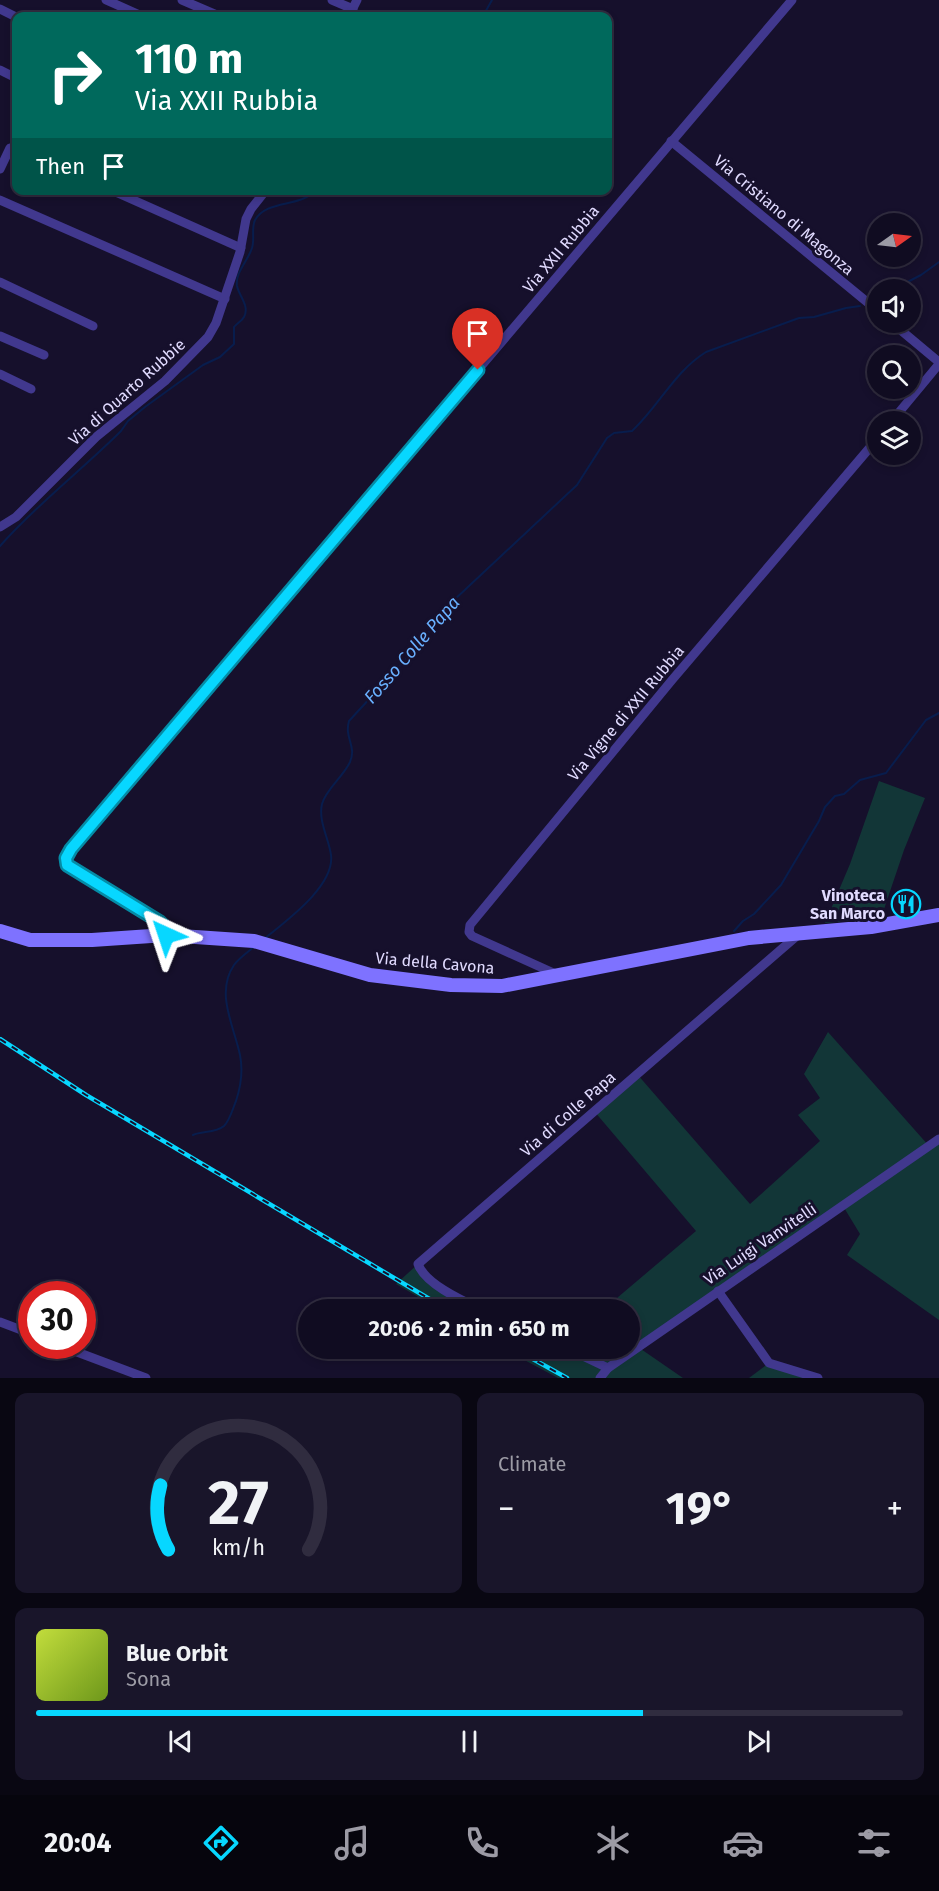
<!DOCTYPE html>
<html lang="en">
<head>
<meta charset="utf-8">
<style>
  :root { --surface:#100c21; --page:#19152a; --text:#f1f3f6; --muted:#9c9ba5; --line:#302c3f; --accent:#07d7ff }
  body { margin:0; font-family:"Fira Sans",sans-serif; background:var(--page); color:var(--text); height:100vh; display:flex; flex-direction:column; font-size:22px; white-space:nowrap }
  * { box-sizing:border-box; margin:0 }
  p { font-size:20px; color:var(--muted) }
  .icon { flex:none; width:33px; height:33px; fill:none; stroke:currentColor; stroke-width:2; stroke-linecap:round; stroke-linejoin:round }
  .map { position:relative; height:1378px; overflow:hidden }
  .panel { display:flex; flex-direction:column; gap:15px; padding:15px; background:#090712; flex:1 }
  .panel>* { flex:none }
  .guide { position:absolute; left:12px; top:12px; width:600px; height:183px; border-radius:12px; box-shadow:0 3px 9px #0003,0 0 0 2px var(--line); background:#00695c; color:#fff; overflow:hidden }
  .needle { width:39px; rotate:76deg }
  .controls { position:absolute; left:867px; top:213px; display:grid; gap:12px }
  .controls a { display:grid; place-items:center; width:54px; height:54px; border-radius:50%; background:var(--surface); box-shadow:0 3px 9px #0003,0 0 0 2px var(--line); font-size:30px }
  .speed { position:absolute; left:18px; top:1281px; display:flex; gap:12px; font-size:30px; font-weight:700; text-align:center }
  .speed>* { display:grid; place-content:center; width:78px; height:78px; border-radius:50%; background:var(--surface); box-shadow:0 3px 9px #0003,0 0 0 2px var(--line); line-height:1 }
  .speed .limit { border:9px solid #d22; background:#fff; color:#111 }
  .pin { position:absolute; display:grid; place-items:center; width:51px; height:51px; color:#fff; margin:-62px -26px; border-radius:50% 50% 50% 0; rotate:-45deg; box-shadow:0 0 6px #0007 }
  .pin .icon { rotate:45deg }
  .me { position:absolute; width:66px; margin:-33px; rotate:318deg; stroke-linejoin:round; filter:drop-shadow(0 0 4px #0008) }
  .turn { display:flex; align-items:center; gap:21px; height:126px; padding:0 24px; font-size:27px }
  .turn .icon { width:78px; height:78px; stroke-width:2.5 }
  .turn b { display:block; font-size:42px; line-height:51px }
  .then { display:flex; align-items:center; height:57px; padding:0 24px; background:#0003; gap:12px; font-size:22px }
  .big { font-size:45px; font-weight:700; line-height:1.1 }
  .panel .card { flex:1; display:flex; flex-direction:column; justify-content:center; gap:9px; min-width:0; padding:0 21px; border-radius:12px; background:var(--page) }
  .panel .dial { align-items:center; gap:0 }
  .dial svg { height:156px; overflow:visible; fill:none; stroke:var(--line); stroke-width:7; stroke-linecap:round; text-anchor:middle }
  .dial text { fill:var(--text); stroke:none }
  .song { display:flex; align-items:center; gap:18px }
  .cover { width:72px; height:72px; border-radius:9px; background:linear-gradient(135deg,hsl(70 70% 55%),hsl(80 70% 35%)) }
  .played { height:6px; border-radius:3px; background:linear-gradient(90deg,var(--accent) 70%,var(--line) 70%) }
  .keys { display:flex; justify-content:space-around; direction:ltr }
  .heat { display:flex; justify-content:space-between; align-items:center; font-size:33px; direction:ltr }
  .panel .tiles { flex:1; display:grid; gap:15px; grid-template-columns:1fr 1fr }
  .card:last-child { grid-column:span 2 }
  .trip { position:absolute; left:298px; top:1299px; width:342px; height:60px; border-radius:30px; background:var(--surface); box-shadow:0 3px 9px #0003,0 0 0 2px var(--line); font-weight:700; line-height:60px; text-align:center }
  .menu { display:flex; height:96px; justify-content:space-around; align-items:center; background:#06050d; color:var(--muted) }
  .menu .icon { width:42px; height:42px }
  .menu .current { color:var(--accent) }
  .menu b { font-size:27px; color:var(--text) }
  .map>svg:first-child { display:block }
  .green { fill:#123637 }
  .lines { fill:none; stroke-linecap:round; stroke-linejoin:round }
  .stream { stroke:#081d4d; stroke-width:2 }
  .street { stroke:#41388e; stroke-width:9 }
  .secondary { stroke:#7e72ff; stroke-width:14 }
  .rail-casing { stroke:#07d7ff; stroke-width:4.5 }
  .rail { stroke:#16102c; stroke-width:2; stroke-dasharray:7; stroke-linecap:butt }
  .route-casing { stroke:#058ca6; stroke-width:15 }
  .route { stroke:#07d7ff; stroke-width:10 }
  .labels { text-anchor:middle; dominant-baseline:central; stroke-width:6; stroke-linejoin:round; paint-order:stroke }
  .street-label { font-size:16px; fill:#e1dbff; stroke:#16102c }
  .poi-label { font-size:16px; font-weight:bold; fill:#e1dbff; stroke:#16102c; text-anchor:end }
  .water-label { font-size:18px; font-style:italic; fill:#69b0ff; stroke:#16102c }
</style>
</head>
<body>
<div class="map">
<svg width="939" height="1378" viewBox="0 0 939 1378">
  <rect width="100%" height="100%" fill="#16102c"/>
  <g class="green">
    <polygon points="879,781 925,798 904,850 881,918 825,923 850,864"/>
    <polygon points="828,1032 929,1146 939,1139 939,1320 847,1255 860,1234 843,1206 638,1347 683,1378 558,1378 504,1349 630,1348 630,1310 604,1309 696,1231 594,1111 637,1074 750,1204 820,1141 798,1115 820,1098 804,1074"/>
    <polygon points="418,1264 449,1294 482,1309 439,1309 396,1284"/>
    <polygon points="769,1363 818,1378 749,1378"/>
  </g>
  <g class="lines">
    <g class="stream">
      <polyline points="483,16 492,0"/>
      <polyline points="892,290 921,275 939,262"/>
      <polyline points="873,299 878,297"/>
      <path d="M 0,546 C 37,504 82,470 121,431 L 128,421 L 145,407 L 203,365 L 220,357 L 234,344 L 234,327 C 237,323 242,321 244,317 C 250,306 239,296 237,286 C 235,272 248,261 252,248 C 255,239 251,229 255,220 C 267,199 300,208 316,190"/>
      <polyline points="734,931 743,921 754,914 781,885 819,821 825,807 835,796 844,794 860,780 886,773 926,720 939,713"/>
      <path d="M 264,939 C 286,921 335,886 331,855 C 329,839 318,821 322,804 C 326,789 343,777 350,762 C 357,746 344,738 349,721 L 418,646 L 453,601 L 577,485 L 607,438 L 614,433 L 632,431 C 659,406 674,372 706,352 L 799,318 L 814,317 L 846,308 L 860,306"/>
      <path d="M 193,1135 C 202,1131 216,1133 224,1126 C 230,1120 233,1108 236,1101 C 241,1086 243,1070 240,1055 C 234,1026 215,993 234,965 C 239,958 248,952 255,946"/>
    </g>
    <g class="street">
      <polyline points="106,0 142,16"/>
      <polyline points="182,0 219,16"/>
      <polyline points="332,0 353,9"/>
      <polyline points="0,9 16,17"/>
      <polyline points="349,16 357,0"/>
      <polyline points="0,70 16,78"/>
      <polyline points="671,141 878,311"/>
      <polyline points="0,169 10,148 16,150"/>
      <polyline points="111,190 241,248"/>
      <polyline points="0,200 225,299"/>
      <polyline points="0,282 93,326"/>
      <polyline points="891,322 939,362"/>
      <polyline points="0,336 44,355"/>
      <polyline points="0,374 31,389"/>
      <polyline points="891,422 939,364"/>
      <polyline points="0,527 16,517 96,437 165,381 208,337 216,323 240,252 246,219 251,209 266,190"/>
      <polyline points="166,935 165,927 160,922 67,865 66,858 71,849 792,0"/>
      <polyline points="558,975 472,936 469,932 470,925 672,680 878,438"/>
      <polyline points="718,1291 769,1363 818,1378"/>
      <path d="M 482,1310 C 463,1301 425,1284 418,1264 L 799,934"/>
      <polyline points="0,1322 32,1334"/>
      <polyline points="61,1346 146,1378"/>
      <polyline points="566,1348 608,1368"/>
      <polyline points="600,1378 608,1368 939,1139"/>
    </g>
    <polyline class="secondary" points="0,931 30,940 92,940 166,935 254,941 370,975 451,985 502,986 749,938 871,927 939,915"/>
    <g class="rail-casing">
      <g id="rail">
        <polyline points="0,1039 86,1095 448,1310"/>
        <polyline points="513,1348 567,1378"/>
      </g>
    </g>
    <use href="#rail" class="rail"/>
  </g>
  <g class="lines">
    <g class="route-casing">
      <polyline id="route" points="166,935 165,927 160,922 67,865 66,858 71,849 478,370"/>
    </g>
    <use href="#route" class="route"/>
  </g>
  <defs>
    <g id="restaurant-ring" transform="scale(1.5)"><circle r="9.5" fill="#16102c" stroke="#07d7ff" stroke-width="1.5"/><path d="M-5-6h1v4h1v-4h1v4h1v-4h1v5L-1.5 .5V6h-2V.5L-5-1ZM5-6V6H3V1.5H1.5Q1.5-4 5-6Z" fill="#07d7ff"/></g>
  </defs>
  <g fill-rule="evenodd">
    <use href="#restaurant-ring" x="906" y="904"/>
  </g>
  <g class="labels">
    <g class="street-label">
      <text transform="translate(784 215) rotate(40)">Via Cristiano di Magonza</text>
      <text transform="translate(561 249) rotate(-50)">Via XXII Rubbia</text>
      <text transform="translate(127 392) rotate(-42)">Via di Quarto Rubbie</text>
      <text transform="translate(626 713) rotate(-50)">Via Vigne di XXII Rubbia</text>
      <text transform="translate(435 963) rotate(5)">Via della Cavona</text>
      <text transform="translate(568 1114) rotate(-41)">Via di Colle Papa</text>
      <text transform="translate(760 1244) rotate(-34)">Via Luigi Vanvitelli</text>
    </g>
    <g class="poi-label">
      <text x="885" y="895">Vinoteca<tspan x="885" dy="18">San Marco</tspan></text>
    </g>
    <g class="water-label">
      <text transform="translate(412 650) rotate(-49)">Fosso Colle Papa</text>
    </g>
  </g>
</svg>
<div class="controls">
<a><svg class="needle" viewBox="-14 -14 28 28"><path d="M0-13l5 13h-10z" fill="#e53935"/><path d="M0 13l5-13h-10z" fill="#9c9ba5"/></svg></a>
<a><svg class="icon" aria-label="sound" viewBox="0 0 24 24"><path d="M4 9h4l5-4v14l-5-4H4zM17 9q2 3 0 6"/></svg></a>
<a><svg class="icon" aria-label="search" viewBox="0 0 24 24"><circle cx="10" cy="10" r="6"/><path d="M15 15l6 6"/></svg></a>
<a><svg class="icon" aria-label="layers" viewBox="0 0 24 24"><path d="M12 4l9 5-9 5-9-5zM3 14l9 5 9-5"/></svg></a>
</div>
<div class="speed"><div class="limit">30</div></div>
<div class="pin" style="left:478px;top:370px;background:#d93025"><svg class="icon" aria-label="arrive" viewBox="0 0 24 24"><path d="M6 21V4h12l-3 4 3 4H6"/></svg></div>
<svg class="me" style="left:166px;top:935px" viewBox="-20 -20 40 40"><path d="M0-17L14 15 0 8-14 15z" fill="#07d7ff" stroke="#fff" stroke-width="4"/></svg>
<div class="trip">20:06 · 2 min · 650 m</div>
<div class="guide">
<div class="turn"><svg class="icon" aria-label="right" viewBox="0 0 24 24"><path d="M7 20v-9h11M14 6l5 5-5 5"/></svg><div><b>110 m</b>Via XXII Rubbia</div></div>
<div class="then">Then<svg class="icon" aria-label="arrive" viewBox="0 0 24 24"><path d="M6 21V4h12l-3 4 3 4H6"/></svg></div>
</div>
</div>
<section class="panel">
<div class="tiles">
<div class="card dial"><svg viewBox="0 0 100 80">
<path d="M14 69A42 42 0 1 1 86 69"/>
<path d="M14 69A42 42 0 0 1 10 36" stroke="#07d7ff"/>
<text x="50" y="56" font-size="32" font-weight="700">27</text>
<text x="50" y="72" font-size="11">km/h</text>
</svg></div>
<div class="card"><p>Climate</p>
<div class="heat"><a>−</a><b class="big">19°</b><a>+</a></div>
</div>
<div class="card">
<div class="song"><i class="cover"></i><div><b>Blue Orbit</b><p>Sona</p></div></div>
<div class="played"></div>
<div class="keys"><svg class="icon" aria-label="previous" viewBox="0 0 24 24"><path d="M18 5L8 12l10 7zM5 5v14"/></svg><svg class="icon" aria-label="pause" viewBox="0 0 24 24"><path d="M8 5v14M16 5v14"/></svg><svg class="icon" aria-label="next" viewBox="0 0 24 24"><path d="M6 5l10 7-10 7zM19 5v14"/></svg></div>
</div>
</div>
</section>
<nav class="menu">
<b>20:04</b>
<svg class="icon current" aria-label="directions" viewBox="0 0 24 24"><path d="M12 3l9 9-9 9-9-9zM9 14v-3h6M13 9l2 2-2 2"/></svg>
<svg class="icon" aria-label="music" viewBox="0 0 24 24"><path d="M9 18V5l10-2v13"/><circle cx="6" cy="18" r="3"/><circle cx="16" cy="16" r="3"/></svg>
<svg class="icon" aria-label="phone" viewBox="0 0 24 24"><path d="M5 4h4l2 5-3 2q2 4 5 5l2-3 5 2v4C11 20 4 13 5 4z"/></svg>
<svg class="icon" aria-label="climate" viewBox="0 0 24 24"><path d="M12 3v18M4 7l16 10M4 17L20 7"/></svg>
<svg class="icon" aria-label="car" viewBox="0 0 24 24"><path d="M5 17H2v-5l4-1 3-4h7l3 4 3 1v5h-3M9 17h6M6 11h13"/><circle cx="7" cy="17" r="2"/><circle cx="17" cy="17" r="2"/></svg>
<svg class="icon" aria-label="filters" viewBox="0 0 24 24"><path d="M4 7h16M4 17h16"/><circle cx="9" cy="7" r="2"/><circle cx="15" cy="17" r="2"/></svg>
</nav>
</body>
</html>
